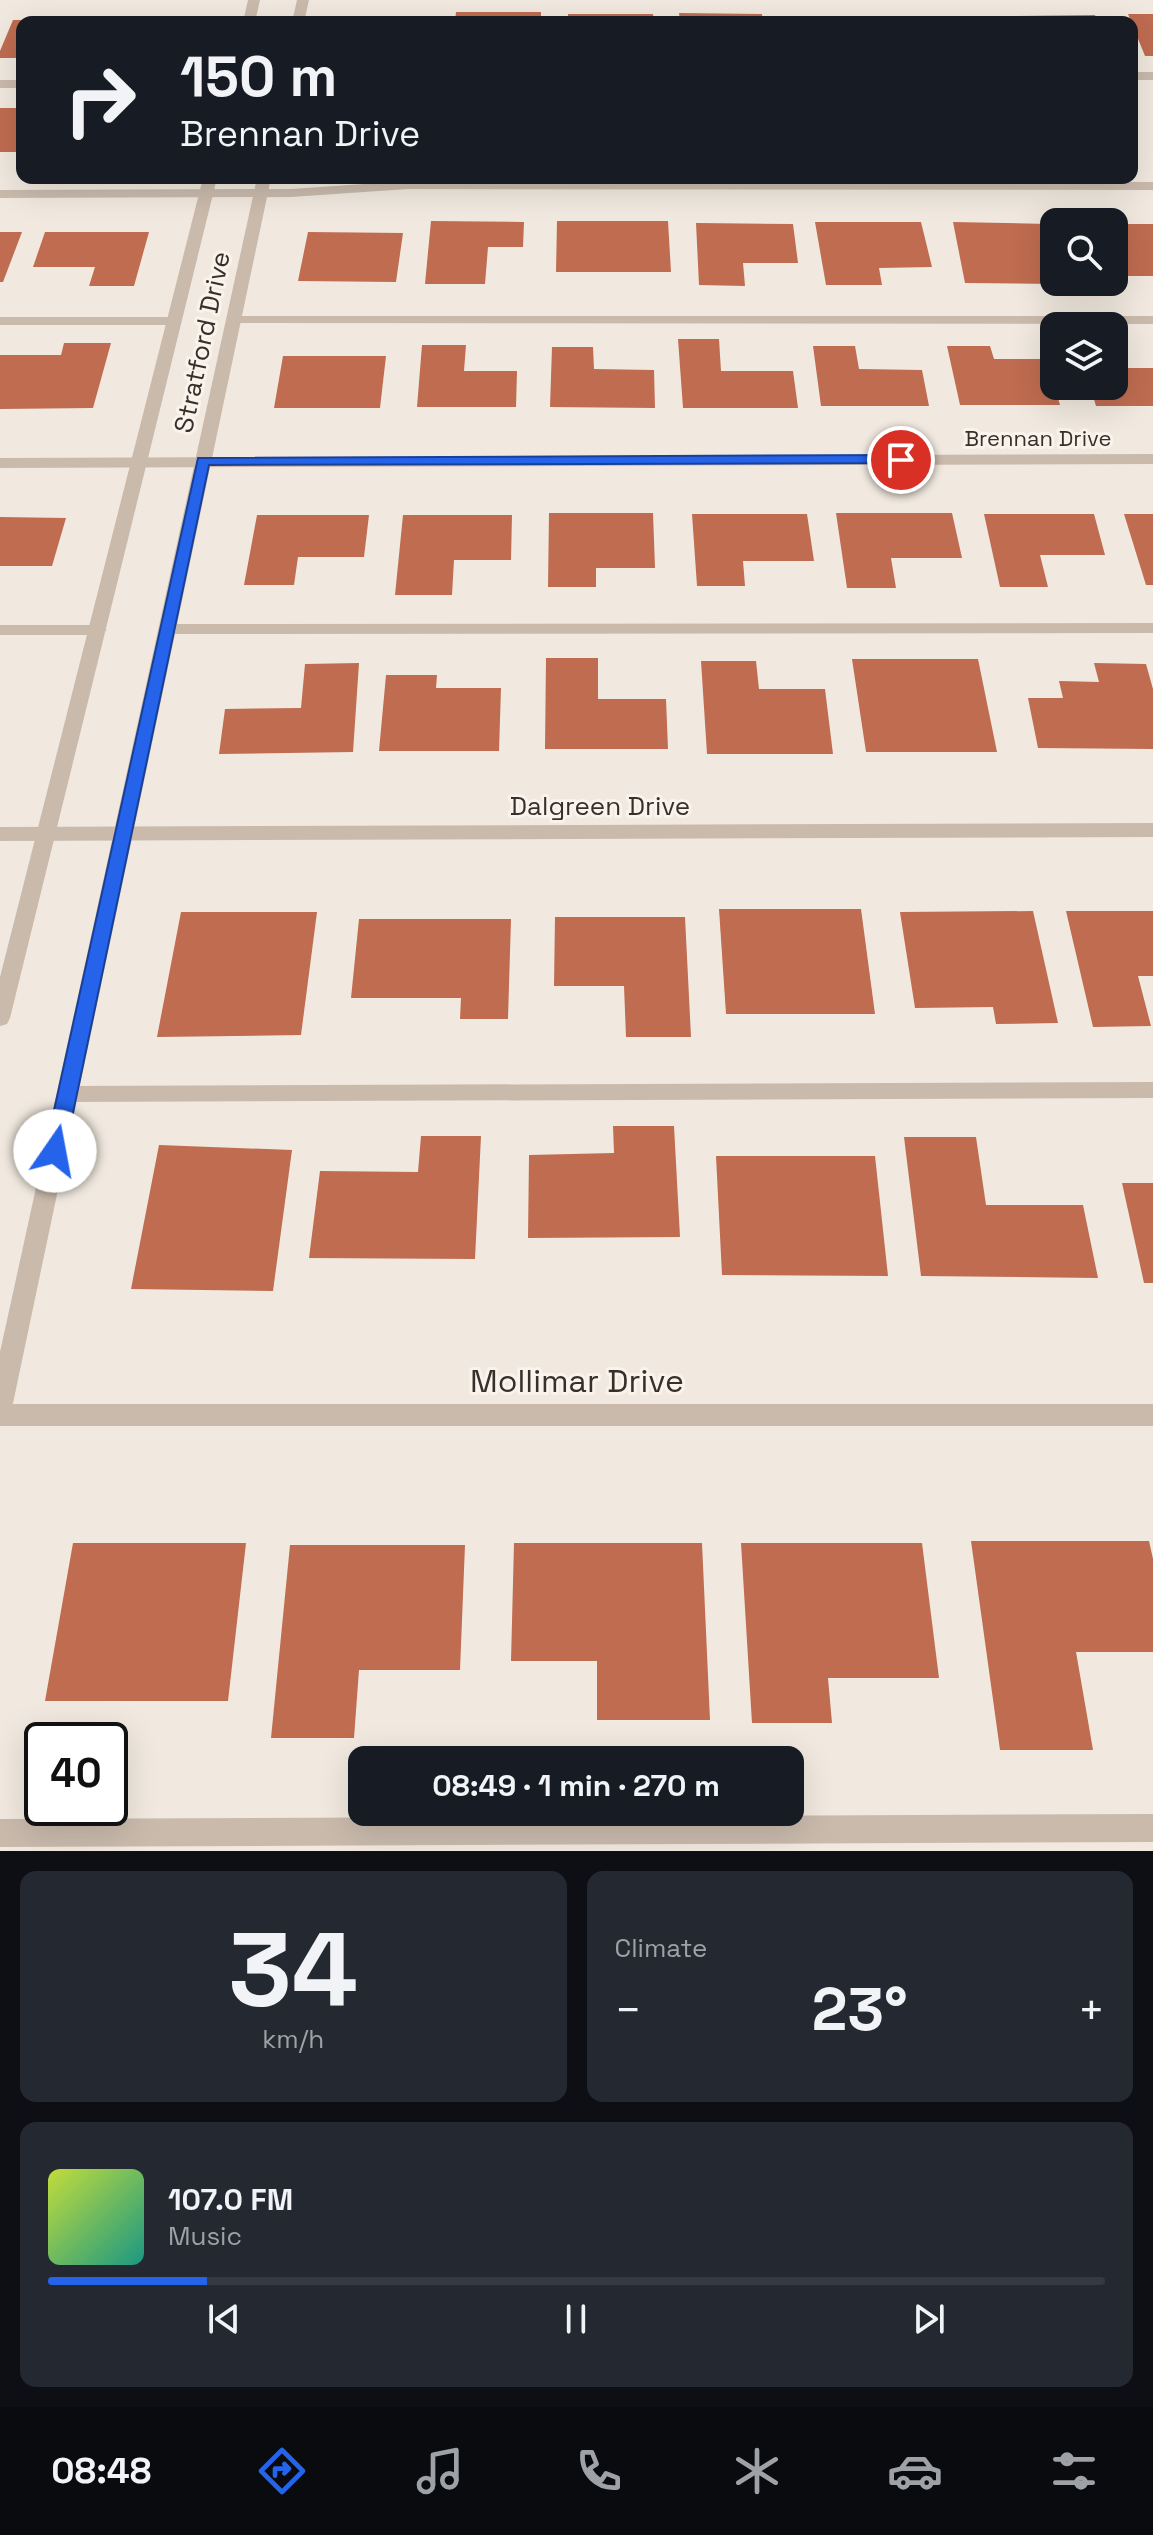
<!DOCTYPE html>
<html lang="en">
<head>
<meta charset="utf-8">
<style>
  :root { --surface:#171b24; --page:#242831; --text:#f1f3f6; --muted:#9ea1a6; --line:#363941; --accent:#2563eb }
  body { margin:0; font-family:"Space Grotesk",sans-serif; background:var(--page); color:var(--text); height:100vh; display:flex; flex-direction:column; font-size:30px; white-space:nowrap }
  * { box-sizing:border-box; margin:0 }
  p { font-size:26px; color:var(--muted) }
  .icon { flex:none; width:44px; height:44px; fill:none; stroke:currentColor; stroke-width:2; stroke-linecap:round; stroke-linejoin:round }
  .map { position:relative; height:1851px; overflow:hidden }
  .details { display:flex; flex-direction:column; gap:20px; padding:20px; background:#0d0f14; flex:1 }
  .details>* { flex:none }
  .hud { position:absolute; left:16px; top:16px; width:1122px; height:168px; border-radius:16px; box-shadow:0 8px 32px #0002; background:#171b24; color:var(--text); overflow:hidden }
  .controls { position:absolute; left:1040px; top:208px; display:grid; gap:16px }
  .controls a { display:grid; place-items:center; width:88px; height:88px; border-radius:16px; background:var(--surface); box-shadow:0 8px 32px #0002; font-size:40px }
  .speed { position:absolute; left:24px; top:1722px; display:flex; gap:16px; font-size:40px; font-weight:700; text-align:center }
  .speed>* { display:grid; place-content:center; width:104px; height:104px; border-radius:50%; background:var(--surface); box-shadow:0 8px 32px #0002; line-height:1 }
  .speed .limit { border:4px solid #111; border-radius:12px; background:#fff; color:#111 }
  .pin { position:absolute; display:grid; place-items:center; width:68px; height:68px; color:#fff; margin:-34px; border:4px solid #fff; border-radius:50%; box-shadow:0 2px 8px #0007 }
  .me { position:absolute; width:88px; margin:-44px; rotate:12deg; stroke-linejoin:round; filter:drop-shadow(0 0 6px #0008) }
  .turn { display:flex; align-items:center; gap:28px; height:168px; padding:0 32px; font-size:36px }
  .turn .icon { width:104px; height:104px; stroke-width:2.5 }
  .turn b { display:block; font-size:56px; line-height:68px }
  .big { font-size:60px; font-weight:800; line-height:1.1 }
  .details .widget { flex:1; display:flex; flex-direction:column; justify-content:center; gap:12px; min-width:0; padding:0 28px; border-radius:16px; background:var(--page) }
  .details .dial { align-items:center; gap:0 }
  .dial b { font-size:104px; line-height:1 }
  .song { display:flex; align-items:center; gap:24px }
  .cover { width:96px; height:96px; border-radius:12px; background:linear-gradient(135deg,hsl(70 70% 55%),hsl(170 70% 35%)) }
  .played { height:8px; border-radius:4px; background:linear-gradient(90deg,var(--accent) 15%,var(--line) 15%) }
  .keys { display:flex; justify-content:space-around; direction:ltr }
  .heat { display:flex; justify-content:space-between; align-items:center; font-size:44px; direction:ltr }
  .details .tiles { flex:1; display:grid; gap:20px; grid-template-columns:1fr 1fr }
  .widget:last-child { grid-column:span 2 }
  .trip { position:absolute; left:348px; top:1746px; width:456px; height:80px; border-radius:16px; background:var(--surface); box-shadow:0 8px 32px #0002; font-weight:800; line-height:80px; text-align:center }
  .dock { display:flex; height:128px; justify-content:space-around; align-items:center; background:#090b0e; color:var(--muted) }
  .dock .icon { width:56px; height:56px }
  .dock .active { color:var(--accent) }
  .dock b { font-size:36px; color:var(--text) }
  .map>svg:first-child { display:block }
  .building { fill:#bf6c50 }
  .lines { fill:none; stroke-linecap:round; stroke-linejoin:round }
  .service { fill:#c9baac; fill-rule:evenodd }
  .minor { fill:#c9baac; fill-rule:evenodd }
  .tertiary { fill:#c9baac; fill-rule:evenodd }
  .route { fill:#2563eb; stroke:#184099; stroke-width:2 }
  .labels { text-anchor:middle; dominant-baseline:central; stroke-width:6; stroke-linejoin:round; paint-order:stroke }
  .far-street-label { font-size:22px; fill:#382f2a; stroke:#f9f3ec }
  .street-label { font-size:26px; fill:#382f2a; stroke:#f9f3ec }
  .near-street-label { font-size:32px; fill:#382f2a; stroke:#f9f3ec }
</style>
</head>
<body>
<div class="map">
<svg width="1153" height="1851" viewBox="0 0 1153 1851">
  <rect width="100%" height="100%" fill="#f1e9df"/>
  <g class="building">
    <polygon points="456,12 541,12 541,22 455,22"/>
    <polygon points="679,13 762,14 763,22 680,22"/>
    <polygon points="568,14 653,14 654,22 568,22"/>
    <polygon points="1128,14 1153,14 1153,56 1145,56"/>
    <polygon points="1095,15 1097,22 1015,22 1012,16"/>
    <polygon points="901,16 983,17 984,22 902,22"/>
    <polygon points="789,17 871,17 872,22 790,22"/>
    <polygon points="13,20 22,20 22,58 0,58 0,51"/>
    <polygon points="0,108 18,108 16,113 22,113 22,152 0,152"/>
    <polygon points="431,221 524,222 523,247 488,247 485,284 425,284"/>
    <polygon points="557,221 668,221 671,272 556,272"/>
    <polygon points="815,222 921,222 932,267 879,268 882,285 826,285"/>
    <polygon points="953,222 1049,224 1054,245 1054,284 965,283"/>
    <polygon points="696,223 793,224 798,263 743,263 745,286 699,285"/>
    <rect x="1114" y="224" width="39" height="52"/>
    <polygon points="0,232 22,232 3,282 0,282"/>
    <polygon points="45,232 149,232 134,286 89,286 95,267 33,267"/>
    <polygon points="308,232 403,233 396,282 298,281"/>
    <polygon points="678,339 719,339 721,371 793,371 798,408 683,408"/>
    <polygon points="64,343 111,343 93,408 0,409 0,355 61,355"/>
    <polygon points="422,345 466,345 464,371 517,371 516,407 417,407"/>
    <polygon points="813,346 855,346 859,369 922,370 929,406 821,406"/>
    <polygon points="947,346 990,346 994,359 1047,359 1060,405 960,405"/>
    <polygon points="1114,346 1120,346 1127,368 1153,368 1153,406 1096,406 1090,386 1114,386"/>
    <polygon points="552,347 593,347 594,369 654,370 655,408 550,407"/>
    <polygon points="283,356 386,356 380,408 274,408"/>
    <polygon points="549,513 653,513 655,568 596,568 596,587 548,587"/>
    <polygon points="836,513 952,513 962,558 891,558 896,588 847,588"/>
    <polygon points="692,514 807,514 814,561 743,561 745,586 697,586"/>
    <polygon points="984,514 1094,514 1105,555 1040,555 1048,587 1000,587"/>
    <polygon points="1124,514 1153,514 1153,585 1146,585"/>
    <polygon points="257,515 369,515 364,557 298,557 294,585 244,585"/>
    <polygon points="403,515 512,515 511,560 454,560 452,595 395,595"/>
    <polygon points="0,517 66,518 52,566 0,566"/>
    <polygon points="546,658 598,658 598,699 666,699 668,749 545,749"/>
    <polygon points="852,659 978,659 997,752 866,752"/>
    <polygon points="701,661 756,661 759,689 825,689 833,754 707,754"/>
    <polygon points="359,663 353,752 219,754 225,709 301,708 305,664"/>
    <polygon points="1094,663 1146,664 1153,689 1153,749 1038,748 1028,698 1063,698 1059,681 1099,682"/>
    <polygon points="386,675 437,675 436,688 501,688 499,751 379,751"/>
    <polygon points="719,909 861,909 875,1014 726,1014"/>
    <polygon points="1033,911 1058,1023 996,1024 993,1007 915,1008 900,912"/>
    <polygon points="1066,911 1153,911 1153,976 1138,976 1151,1026 1093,1027"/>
    <polygon points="181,912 317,912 301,1035 157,1037"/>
    <polygon points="555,917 685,917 691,1037 626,1037 624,986 554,986"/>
    <polygon points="359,919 511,919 508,1019 460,1019 461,998 351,998"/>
    <polygon points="613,1126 674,1126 680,1237 528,1238 529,1155 614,1153"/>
    <polygon points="421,1136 481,1136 475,1259 309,1258 320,1171 418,1172"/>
    <polygon points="904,1137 976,1137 986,1205 1083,1205 1098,1278 921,1276"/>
    <polygon points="159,1145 292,1150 273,1291 131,1289"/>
    <polygon points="716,1156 875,1156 888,1276 722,1275"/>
    <polygon points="1122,1183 1153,1183 1153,1283 1144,1283"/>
    <polygon points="971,1541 1149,1541 1153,1559 1153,1652 1076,1652 1093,1750 1000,1750"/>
    <polygon points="73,1543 246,1543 228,1701 45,1701"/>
    <polygon points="514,1543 702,1543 710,1720 597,1720 597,1661 511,1661"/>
    <polygon points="741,1543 922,1543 939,1678 828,1678 832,1723 752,1723"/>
    <polygon points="290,1545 465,1545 460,1670 359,1670 354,1738 271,1738"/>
  </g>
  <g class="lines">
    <g class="service">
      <rect x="1132" y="72" width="21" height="8"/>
      <rect x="0" y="80" width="22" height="8"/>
      <polygon points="234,316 1153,316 1153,324 229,323 227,320"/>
      <polygon points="0,317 175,317 182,321 175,325 0,325"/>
      <polygon points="1153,623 1153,633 168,634 159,629 168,624"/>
      <polygon points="0,625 98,625 107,630 98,635 0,635"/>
      <polygon points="1153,1082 1153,1098 68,1102 60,1100 57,1094 60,1088 68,1086"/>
      <polygon points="1153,1814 1153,1842 0,1847 0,1819"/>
    </g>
    <g class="minor">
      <polygon points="408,181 1153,182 1153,190 408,189 291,197 0,198 0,190 291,189"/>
      <polygon points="1153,454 1153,464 0,468 0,458"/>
      <polygon points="1153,823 1153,837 0,841 0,827"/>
      <rect x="0" y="1404" width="1153" height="22"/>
    </g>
    <g class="tertiary">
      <polygon points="248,0 260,0 255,22 243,22"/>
      <polygon points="297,0 309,0 304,22 292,22"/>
      <polygon points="203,178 217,178 10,1018 7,1024 0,1026 0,977"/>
      <polygon points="257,178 271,178 12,1408 9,1416 0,1419 0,1352"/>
    </g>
  </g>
  <polygon class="route" points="901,455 906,457 906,463 209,465 65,1151 62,1156 48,1156 45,1151 198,458"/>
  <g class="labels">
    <g class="far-street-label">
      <text x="1038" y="438">Brennan Drive</text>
    </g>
    <g class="street-label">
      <text transform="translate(202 342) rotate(-78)">Stratford Drive</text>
      <text x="600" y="806">Dalgreen Drive</text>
    </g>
    <g class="near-street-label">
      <text x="577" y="1381">Mollimar Drive</text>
    </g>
  </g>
</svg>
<div class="controls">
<a><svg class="icon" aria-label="search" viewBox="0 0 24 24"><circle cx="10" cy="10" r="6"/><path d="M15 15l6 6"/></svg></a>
<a><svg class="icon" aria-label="layers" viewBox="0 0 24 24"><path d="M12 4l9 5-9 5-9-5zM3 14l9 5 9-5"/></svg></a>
</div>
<div class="speed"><div class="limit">40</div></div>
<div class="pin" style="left:901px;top:460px;background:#d93025"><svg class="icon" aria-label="arrive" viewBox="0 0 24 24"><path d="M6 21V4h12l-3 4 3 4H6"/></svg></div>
<svg class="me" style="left:55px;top:1151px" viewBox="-20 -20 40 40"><circle r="19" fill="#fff"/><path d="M0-13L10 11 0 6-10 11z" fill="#2563eb"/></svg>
<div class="trip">08:49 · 1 min · 270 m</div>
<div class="hud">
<div class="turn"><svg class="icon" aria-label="right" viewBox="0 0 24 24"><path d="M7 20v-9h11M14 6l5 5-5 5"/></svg><div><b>150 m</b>Brennan Drive</div></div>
</div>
</div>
<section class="details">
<div class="tiles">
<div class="widget dial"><b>34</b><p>km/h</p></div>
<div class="widget"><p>Climate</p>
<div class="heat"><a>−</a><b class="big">23°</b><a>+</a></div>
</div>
<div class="widget">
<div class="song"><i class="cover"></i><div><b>107.0 FM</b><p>Music</p></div></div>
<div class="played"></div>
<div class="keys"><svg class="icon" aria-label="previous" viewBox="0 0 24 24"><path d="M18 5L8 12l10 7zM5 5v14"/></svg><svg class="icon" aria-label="pause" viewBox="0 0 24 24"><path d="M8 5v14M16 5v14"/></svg><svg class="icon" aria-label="next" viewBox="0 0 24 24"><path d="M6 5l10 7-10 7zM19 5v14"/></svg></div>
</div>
</div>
</section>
<nav class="dock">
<b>08:48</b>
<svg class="icon active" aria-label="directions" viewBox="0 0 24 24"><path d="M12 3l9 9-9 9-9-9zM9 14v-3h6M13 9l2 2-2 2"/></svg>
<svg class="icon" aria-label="music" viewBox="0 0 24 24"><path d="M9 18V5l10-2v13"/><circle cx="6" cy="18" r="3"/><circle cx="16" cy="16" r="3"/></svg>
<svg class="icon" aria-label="phone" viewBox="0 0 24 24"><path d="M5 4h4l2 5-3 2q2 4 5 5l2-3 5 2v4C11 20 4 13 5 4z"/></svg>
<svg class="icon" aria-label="climate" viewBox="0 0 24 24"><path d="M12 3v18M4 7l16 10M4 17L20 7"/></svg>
<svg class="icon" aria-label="car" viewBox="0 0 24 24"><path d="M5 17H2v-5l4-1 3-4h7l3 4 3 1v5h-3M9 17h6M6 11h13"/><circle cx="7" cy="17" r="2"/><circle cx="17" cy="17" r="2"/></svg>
<svg class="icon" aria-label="filters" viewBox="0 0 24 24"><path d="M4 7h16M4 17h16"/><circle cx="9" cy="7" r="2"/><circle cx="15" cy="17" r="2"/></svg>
</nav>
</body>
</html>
